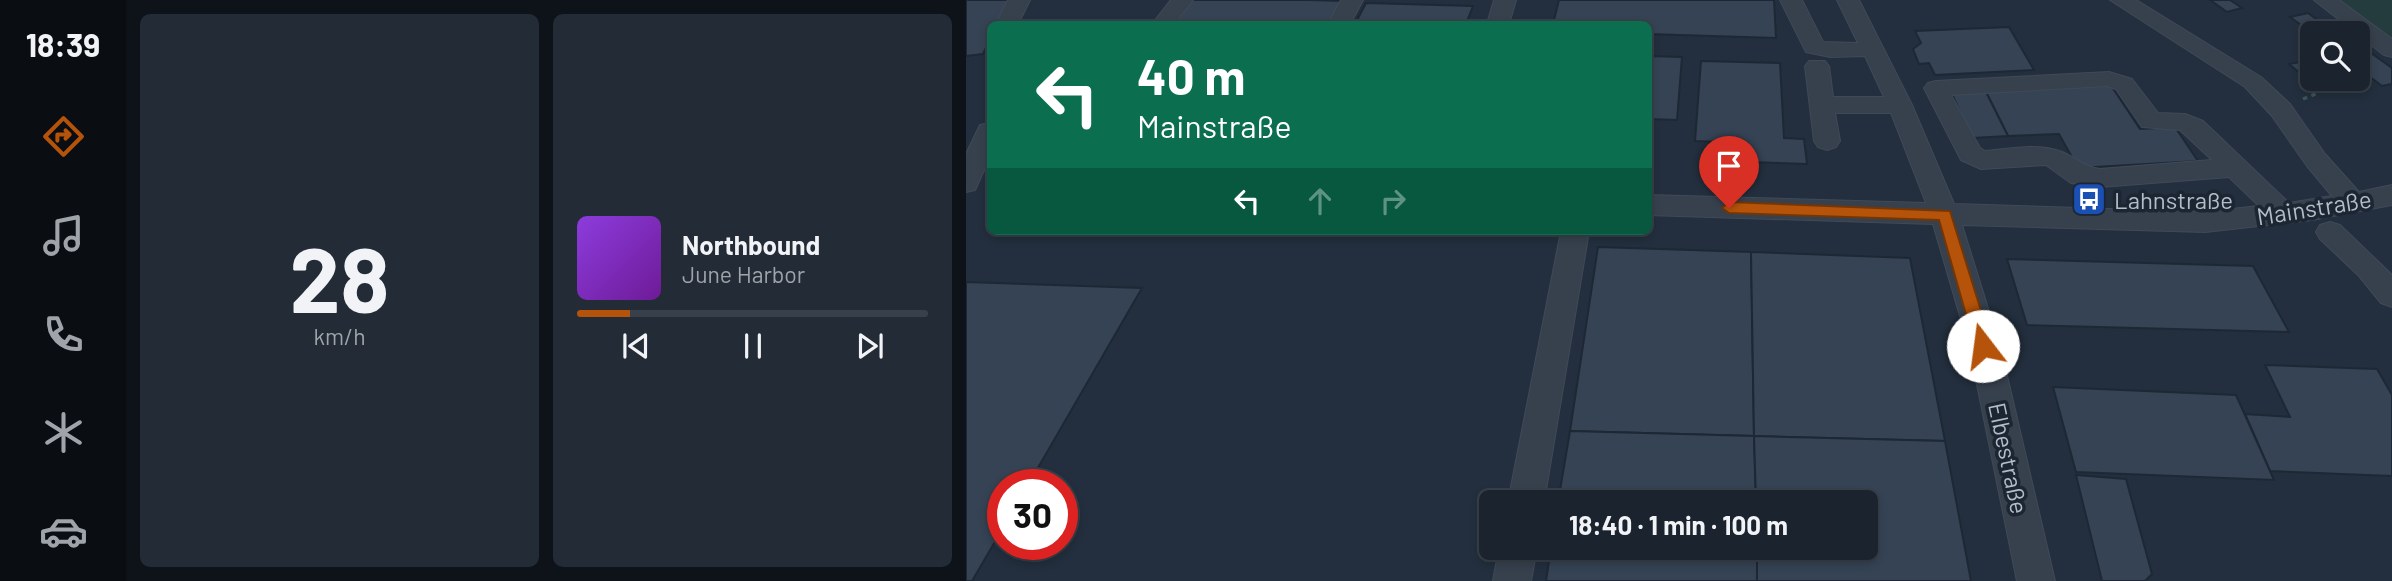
<!DOCTYPE html>
<html lang="en">
<head>
<meta charset="utf-8">
<style>
  :root { --surface:#1a232e; --page:#232b36; --text:#f1f3f6; --muted:#9fa4aa; --line:#38404a; --accent:#b45309 }
  body { margin:0; font-family:Barlow,sans-serif; background:var(--page); color:var(--text); height:100vh; display:flex; flex-direction:column; font-size:26px; white-space:nowrap }
  * { box-sizing:border-box; margin:0 }
  p { font-size:23px; color:var(--muted) }
  .icon { flex:none; width:38px; height:38px; fill:none; stroke:currentColor; stroke-width:2; stroke-linecap:round; stroke-linejoin:round }
  .map { position:relative; flex:1; overflow:hidden }
  .panel { display:flex; flex-direction:column; gap:14px; padding:14px; background:#0e1319; width:840px }
  .panel>* { flex:none }
  .banner { position:absolute; left:21px; top:21px; width:665px; height:214px; border-radius:10px; box-shadow:0 4px 10px #0003,0 0 0 2px var(--line); background:#0b6e4f; color:#fff; overflow:hidden }
  .fabs { position:absolute; left:1334px; top:21px; display:grid; gap:14px }
  .fabs a { display:grid; place-items:center; width:70px; height:70px; border-radius:10px; background:var(--surface); box-shadow:0 4px 10px #0003,0 0 0 2px var(--line); font-size:35px }
  .speed { position:absolute; left:21px; top:469px; display:flex; gap:14px; font-size:35px; font-weight:700; text-align:center }
  .speed>* { display:grid; place-content:center; width:91px; height:91px; border-radius:50%; background:var(--surface); box-shadow:0 4px 10px #0003,0 0 0 2px var(--line); line-height:1 }
  .speed .limit { border:10px solid #d22; background:#fff; color:#111 }
  .pin { position:absolute; display:grid; place-items:center; width:60px; height:60px; color:#fff; margin:-72px -30px; border-radius:50% 50% 50% 0; rotate:-45deg; box-shadow:0 0 7px #0007 }
  .pin .icon { rotate:45deg }
  .me { position:absolute; width:77px; margin:-38px; rotate:345deg; stroke-linejoin:round; filter:drop-shadow(0 0 5px #0008) }
  .turn { display:flex; align-items:center; gap:24px; height:147px; padding:0 35px; font-size:32px }
  .turn .icon { width:91px; height:91px; stroke-width:2.5 }
  .turn b { display:block; font-size:49px; line-height:60px }
  .lanes { display:flex; align-items:center; height:66px; padding:0 35px; background:#0003; justify-content:center; gap:35px; direction:ltr }
  .lanes .off { opacity:.35 }
  .panel .tile { flex:1; display:flex; flex-direction:column; justify-content:center; gap:10px; min-width:0; padding:0 24px; border-radius:10px; background:var(--page) }
  .panel .dial { align-items:center; gap:0 }
  .dial b { font-size:91px; line-height:1 }
  .song { display:flex; align-items:center; gap:21px }
  .cover { width:84px; height:84px; border-radius:10px; background:linear-gradient(135deg,hsl(270 70% 55%),hsl(280 70% 35%)) }
  .played { height:7px; border-radius:4px; background:linear-gradient(90deg,var(--accent) 15%,var(--line) 15%) }
  .keys { display:flex; justify-content:space-around; direction:ltr }
  .panel .tiles { flex:1; display:grid; gap:14px; grid-template-columns:repeat(2,1fr) }
  .trip { position:absolute; left:513px; top:490px; width:399px; height:70px; border-radius:10px; background:var(--surface); box-shadow:0 4px 10px #0003,0 0 0 2px var(--line); font-weight:700; line-height:70px; text-align:center }
  main { display:flex; flex:1; min-height:0 }
  .menu { display:flex; flex-direction:column; width:126px; justify-content:space-around; align-items:center; background:#0a0e12; color:var(--muted) }
  .menu .icon { width:49px; height:49px }
  .menu .current { color:var(--accent) }
  .menu b { font-size:32px; color:var(--text) }
  .map>svg:first-child { display:block }
  .green { fill:#253c3f }
  .building { fill:#354354; stroke:#1e2835; stroke-width:2 }
  .lines { fill:none; stroke-linecap:round; stroke-linejoin:round }
  .minor-casing { stroke:#404a57; stroke-width:2 }
  .path { stroke:#3e5557; stroke-width:3.5; stroke-dasharray:4.5 4.5; stroke-linecap:butt }
  .minor { fill:#37414e; fill-rule:evenodd }
  .route { fill:#b45309; stroke:#753606; stroke-width:2 }
  .labels { text-anchor:middle; dominant-baseline:central; stroke-width:7; stroke-linejoin:round; paint-order:stroke }
  .poi-label { font-size:24px; fill:#b3bcc9; stroke:#1c2633; text-anchor:start }
  .street-label { font-size:24px; fill:#b3bcc9; stroke:#1c2633 }
</style>
</head>
<body>
<main>
<nav class="menu">
<b>18:39</b>
<svg class="icon current" aria-label="directions" viewBox="0 0 24 24"><path d="M12 3l9 9-9 9-9-9zM9 14v-3h6M13 9l2 2-2 2"/></svg>
<svg class="icon" aria-label="music" viewBox="0 0 24 24"><path d="M9 18V5l10-2v13"/><circle cx="6" cy="18" r="3"/><circle cx="16" cy="16" r="3"/></svg>
<svg class="icon" aria-label="phone" viewBox="0 0 24 24"><path d="M5 4h4l2 5-3 2q2 4 5 5l2-3 5 2v4C11 20 4 13 5 4z"/></svg>
<svg class="icon" aria-label="climate" viewBox="0 0 24 24"><path d="M12 3v18M4 7l16 10M4 17L20 7"/></svg>
<svg class="icon" aria-label="car" viewBox="0 0 24 24"><path d="M5 17H2v-5l4-1 3-4h7l3 4 3 1v5h-3M9 17h6M6 11h13"/><circle cx="7" cy="17" r="2"/><circle cx="17" cy="17" r="2"/></svg>
</nav>
<section class="panel">
<div class="tiles">
<div class="tile dial"><b>28</b><p>km/h</p></div>
<div class="tile">
<div class="song"><i class="cover"></i><div><b>Northbound</b><p>June Harbor</p></div></div>
<div class="played"></div>
<div class="keys"><svg class="icon" aria-label="previous" viewBox="0 0 24 24"><path d="M18 5L8 12l10 7zM5 5v14"/></svg><svg class="icon" aria-label="pause" viewBox="0 0 24 24"><path d="M8 5v14M16 5v14"/></svg><svg class="icon" aria-label="next" viewBox="0 0 24 24"><path d="M6 5l10 7-10 7zM19 5v14"/></svg></div>
</div>
</div>
</section>
<div class="map">
<svg width="1426" height="581" viewBox="0 0 1426 581">
  <rect width="100%" height="100%" fill="#232f3e"/>
  <polygon class="green" points="1369,0 1426,0 1426,41"/>
  <g class="building">
    <polygon points="0,0 45,0 32,24 24,24 24,39 17,54 0,56"/>
    <polygon points="220,0 344,0 378,1 365,24 201,24"/>
    <polygon points="593,0 808,0 810,38 682,34 682,24 587,24"/>
    <polygon points="1244,0 1264,0 1276,8 1261,12"/>
    <polygon points="400,3 507,6 500,24 389,24"/>
    <polygon points="1342,13 1369,33 1346,33 1324,17"/>
    <polygon points="1043,27 1068,70 969,75 963,63 953,64 947,49 955,43 949,31"/>
    <polygon points="1391,43 1426,68 1426,84 1416,86 1391,67"/>
    <polygon points="682,56 716,57 711,120 682,119"/>
    <polygon points="1346,60 1346,79 1379,81 1351,87 1323,64"/>
    <polygon points="735,61 814,63 818,138 838,139 841,164 754,161 754,142 729,141"/>
    <polygon points="1144,84 1174,129 1209,127 1232,161 1112,168 1093,134 1042,136 1019,90"/>
    <polygon points="1019,90 1042,136 1006,138 985,92"/>
    <polygon points="632,247 785,252 788,436 604,431"/>
    <polygon points="785,252 944,258 979,441 788,436"/>
    <polygon points="1041,259 1287,266 1323,332 1061,325"/>
    <polygon points="0,282 176,288 62,485 37,485 37,528 6,581 0,581"/>
    <polygon points="1299,365 1411,369 1426,395 1426,476 1304,471 1279,414 1324,417"/>
    <polygon points="1087,387 1270,395 1308,480 1110,472"/>
    <polygon points="604,431 788,436 790,502 592,502"/>
    <polygon points="788,436 979,441 1005,581 791,581 791,548 900,548 900,502 790,502"/>
    <polygon points="1110,475 1160,479 1186,574 1179,581 1136,581"/>
    <polygon points="585,548 791,548 791,581 580,581"/>
  </g>
  <g class="lines">
    <g class="minor-casing">
      <g id="minor">
        <polygon points="42,0 64,0 52,24 30,24"/>
        <polygon points="205,0 227,0 208,24 186,24"/>
        <polygon points="375,0 397,0 384,24 362,24"/>
        <polygon points="528,0 550,0 543,24 521,24"/>
        <path d="M 814,0 L 836,0 L 857,42 L 892,43 L 871,0 L 893,0 L 946,105 L 988,204 L 1239,212 L 1293,206 L 1263,177 L 1134,187 L 1105,183 L 1080,165 L 1015,169 L 995,160 L 958,88 L 962,83 L 970,81 L 1143,72 L 1166,79 L 1192,113 L 1219,114 L 1237,121 L 1323,203 L 1366,196 L 1341,166 L 1306,116 L 1279,87 L 1144,0 L 1170,0 L 1295,77 L 1324,104 L 1359,154 L 1393,192 L 1426,185 L 1426,205 L 1346,220 L 1239,232 L 996,225 L 1035,350 L 1089,581 L 1051,581 L 1004,350 L 967,224 L 682,215 L 682,195 L 960,203 L 925,113 L 869,113 L 874,141 L 870,147 L 861,150 L 852,147 L 848,141 L 839,66 L 843,61 L 859,61 L 863,66 L 867,97 L 918,97 L 899,56 L 864,57 L 840,52 ZM 1141,86 L 1150,89 L 1176,127 L 1214,130 L 1246,160 L 1134,169 C 1117,167 1109,156 1093,151 C 1071,143 1042,149 1019,151 L 1014,148 L 985,95 Z"/>
        <polygon points="1348,0 1373,0 1426,39 1426,57 1418,55"/>
        <polygon points="23,123 24,157 9,190 0,192 0,154 14,125"/>
        <polygon points="1364,222 1374,225 1426,275 1426,307 1415,303 1393,276 1354,239 1350,232 1354,225"/>
        <polygon points="595,231 623,231 578,502 542,502"/>
        <polygon points="533,548 571,548 565,581 527,581"/>
      </g>
    </g>
    <polyline class="path" points="1337,99 1352,93 1347,88"/>
    <use href="#minor" class="minor"/>
  </g>
  <polygon class="route" points="763,202 984,211 1026,346 1023,351 1011,351 1009,346 973,220 763,213 756,208"/>
  <defs>
    <g id="bus-square" transform="scale(1.75)"><rect x="-9" y="-9" width="18" height="18" rx="4" fill="#1a4fb4" stroke="#1c2633"/><path d="M-5-6H5V4H4V6H2V4H-2V6H-4V4H-5ZM-3.5-4V0h7V-4ZM-3.5 1.2v1.5H-2V1.2ZM2 1.2v1.5H3.5V1.2Z" fill="#fff"/></g>
  </defs>
  <g fill-rule="evenodd">
    <use href="#bus-square" x="1123" y="199"/>
  </g>
  <g class="labels">
    <g class="poi-label">
      <text x="1148" y="199">Lahnstraße</text>
    </g>
    <g class="street-label">
      <text transform="translate(1348 207) rotate(-9)">Mainstraße</text>
      <text transform="translate(1043 458) rotate(78)">Elbestraße</text>
    </g>
  </g>
</svg>
<div class="fabs">
<a><svg class="icon" aria-label="search" viewBox="0 0 24 24"><circle cx="10" cy="10" r="6"/><path d="M15 15l6 6"/></svg></a>
</div>
<div class="speed"><div class="limit">30</div></div>
<div class="pin" style="left:763px;top:208px;background:#d93025"><svg class="icon" aria-label="arrive" viewBox="0 0 24 24"><path d="M6 21V4h12l-3 4 3 4H6"/></svg></div>
<svg class="me" style="left:1017px;top:346px" viewBox="-20 -20 40 40"><circle r="19" fill="#fff"/><path d="M0-13L10 11 0 6-10 11z" fill="#b45309"/></svg>
<div class="trip">18:40 · 1 min · 100 m</div>
<div class="banner">
<div class="turn"><svg class="icon" aria-label="left" viewBox="0 0 24 24"><path d="M17 20v-9H6M10 6l-5 5 5 5"/></svg><div><b>40 m</b>Mainstraße</div></div>
<div class="lanes"><svg class="icon" aria-label="left" viewBox="0 0 24 24"><path d="M17 20v-9H6M10 6l-5 5 5 5"/></svg><svg class="icon off" aria-label="ahead" viewBox="0 0 24 24"><path d="M12 20V5M6 11l6-6 6 6"/></svg><svg class="icon off" aria-label="right" viewBox="0 0 24 24"><path d="M7 20v-9h11M14 6l5 5-5 5"/></svg></div>
</div>
</div>
</main>
</body>
</html>
